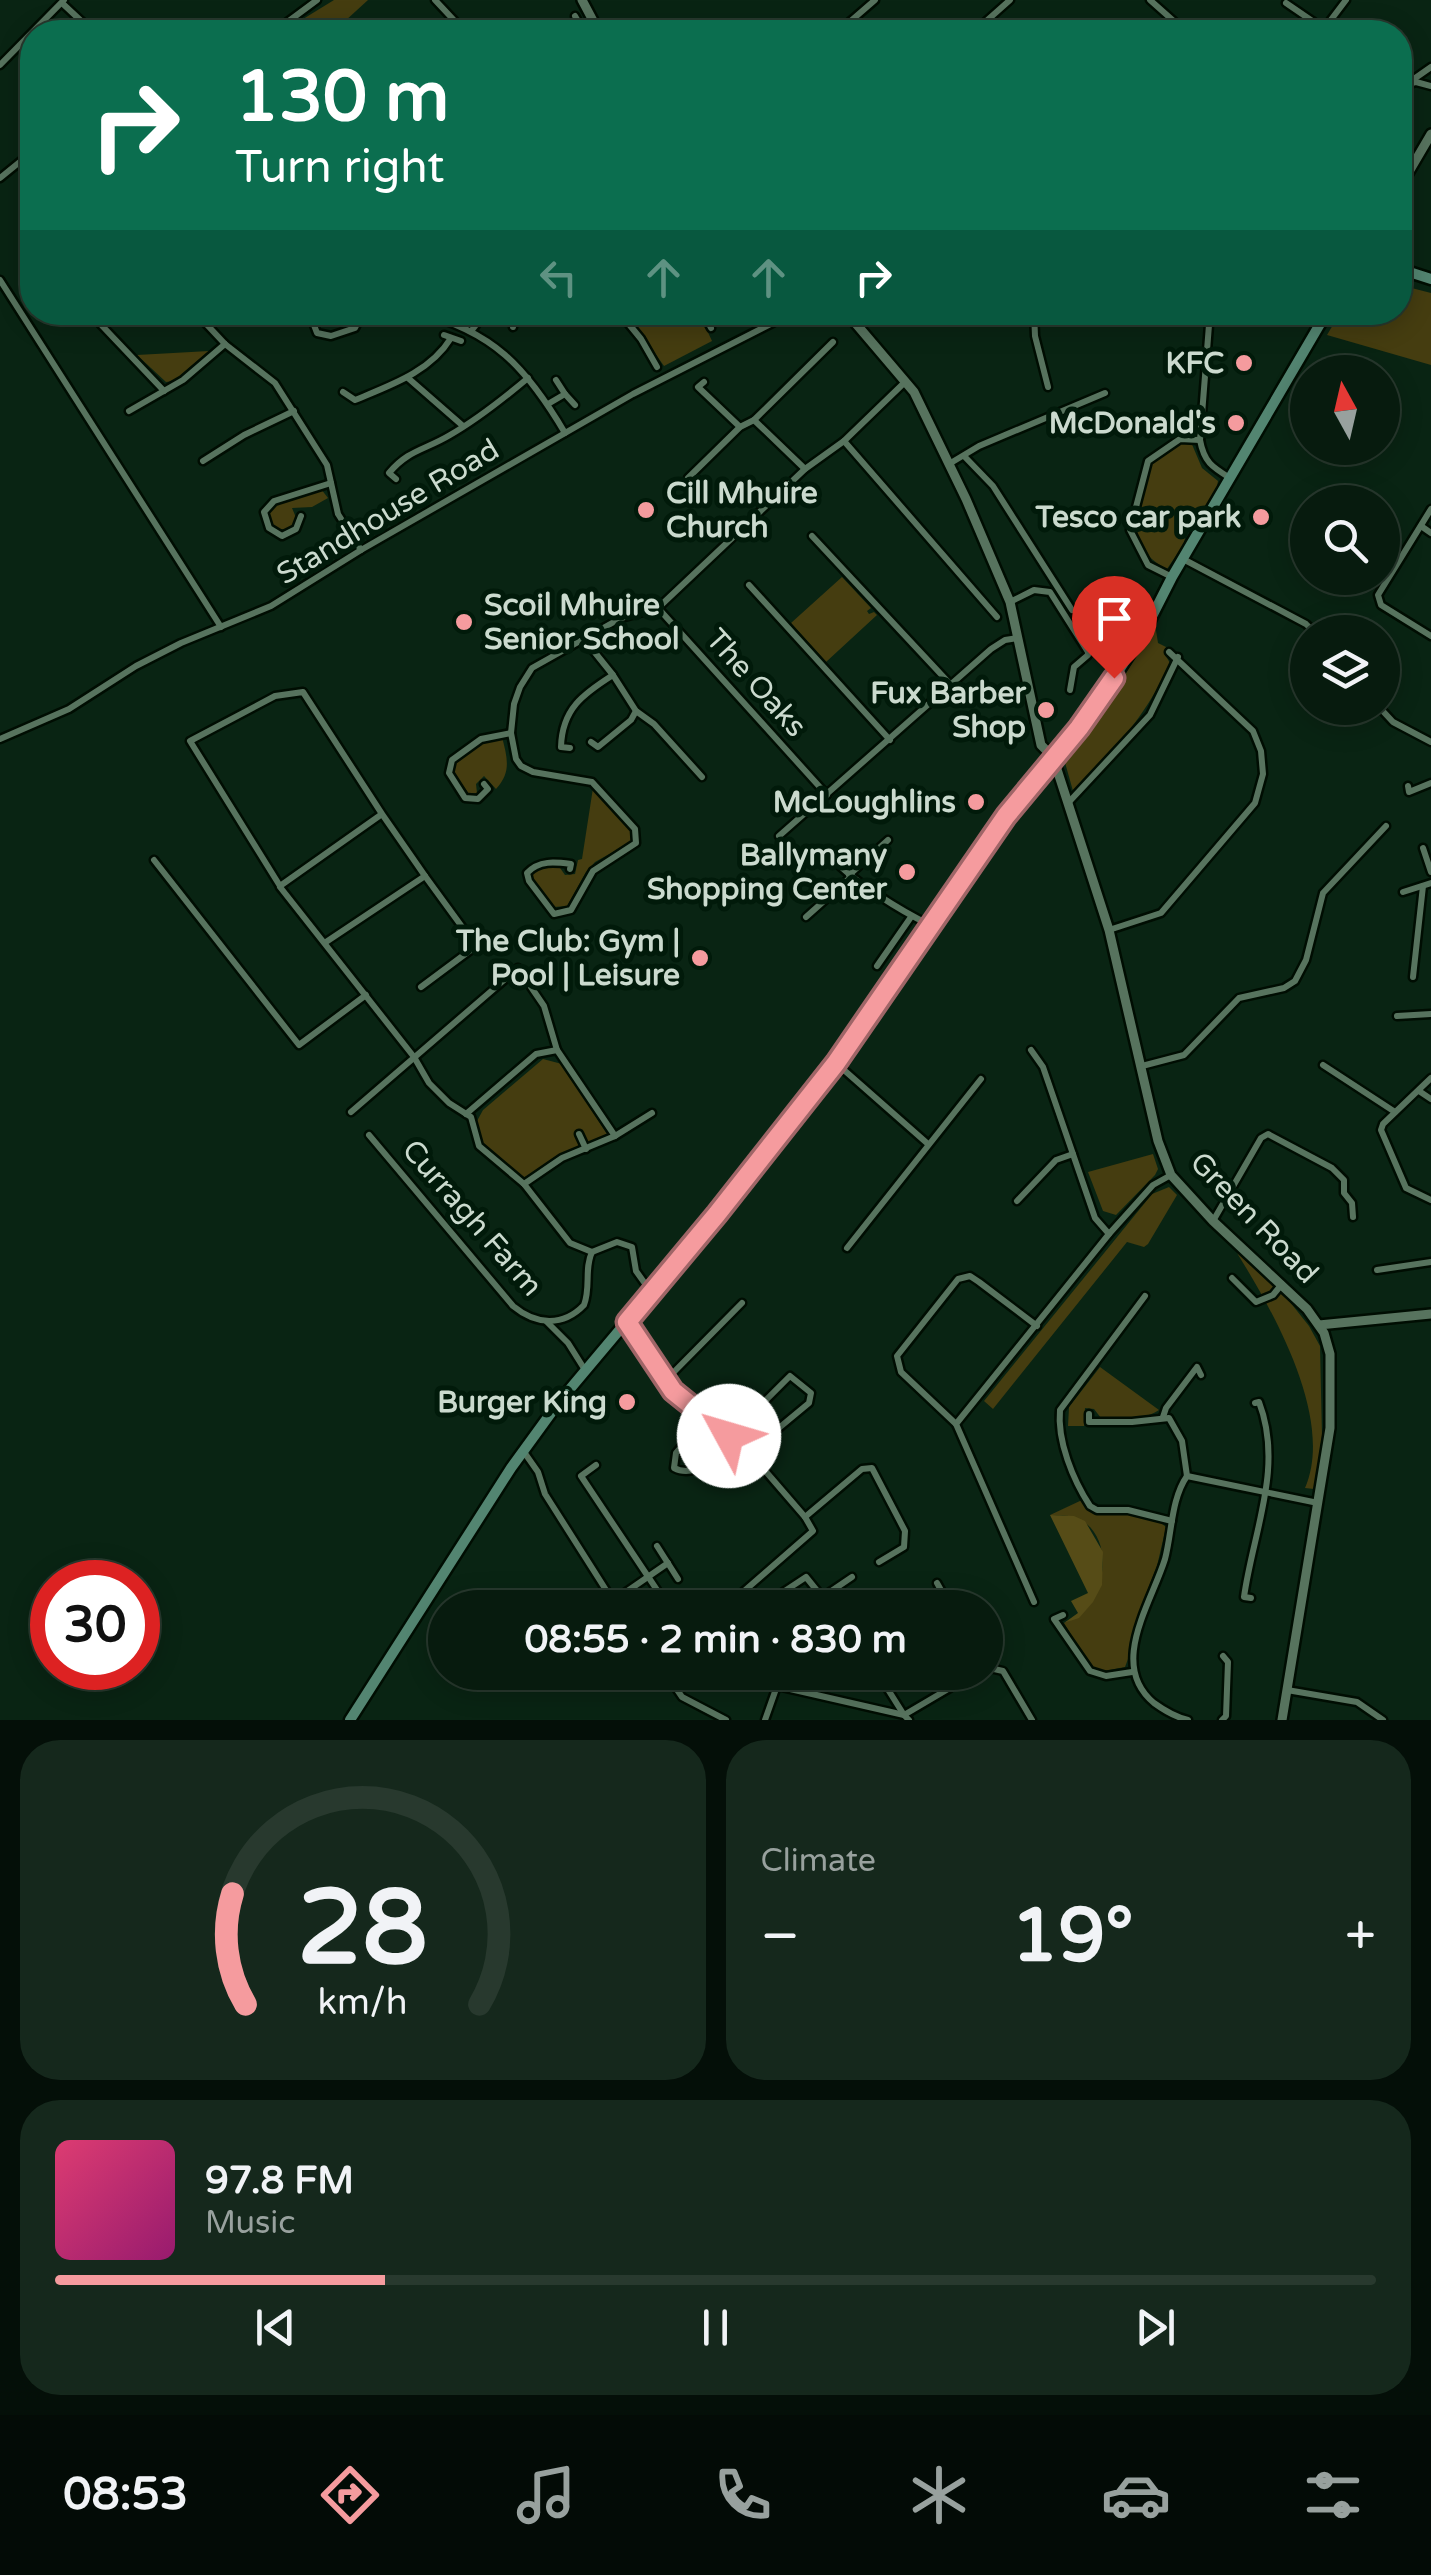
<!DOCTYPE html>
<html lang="en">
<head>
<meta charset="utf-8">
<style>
  :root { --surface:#071b0e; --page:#15281c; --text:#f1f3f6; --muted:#98a19e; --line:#28392e; --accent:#f59b9e }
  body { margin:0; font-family:"Varela Round",sans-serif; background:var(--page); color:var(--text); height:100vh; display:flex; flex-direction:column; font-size:38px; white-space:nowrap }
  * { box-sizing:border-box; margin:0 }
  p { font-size:32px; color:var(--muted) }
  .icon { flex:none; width:55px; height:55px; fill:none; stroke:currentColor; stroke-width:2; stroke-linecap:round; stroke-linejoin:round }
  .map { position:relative; height:1720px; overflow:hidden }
  .drawer { display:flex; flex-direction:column; gap:20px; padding:20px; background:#040f08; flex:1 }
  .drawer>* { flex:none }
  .banner { position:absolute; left:20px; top:20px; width:1392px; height:305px; border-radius:40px; box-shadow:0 5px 25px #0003,0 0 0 2px var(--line); background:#0b6e4f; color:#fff; overflow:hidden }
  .needle { width:65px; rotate:352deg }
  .tools { position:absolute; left:1290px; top:355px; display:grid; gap:20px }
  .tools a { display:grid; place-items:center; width:110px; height:110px; border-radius:50%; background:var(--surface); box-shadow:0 5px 25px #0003,0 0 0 2px var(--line); font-size:50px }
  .speed { position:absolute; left:30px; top:1560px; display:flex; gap:20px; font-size:50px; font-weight:700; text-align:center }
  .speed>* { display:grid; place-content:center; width:130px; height:130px; border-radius:50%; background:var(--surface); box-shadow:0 5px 25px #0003,0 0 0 2px var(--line); line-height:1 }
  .speed .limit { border:15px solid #d22; background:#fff; color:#111 }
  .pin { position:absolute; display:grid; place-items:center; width:85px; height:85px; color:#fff; margin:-102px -42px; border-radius:50% 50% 50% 0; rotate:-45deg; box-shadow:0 0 10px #0007 }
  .pin .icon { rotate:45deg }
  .me { position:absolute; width:110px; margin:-55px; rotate:309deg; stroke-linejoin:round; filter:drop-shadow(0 0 8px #0008) }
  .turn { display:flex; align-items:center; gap:35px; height:210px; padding:0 50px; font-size:45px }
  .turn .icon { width:130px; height:130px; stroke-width:2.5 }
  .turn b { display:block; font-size:70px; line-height:85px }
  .lanes { display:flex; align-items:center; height:95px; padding:0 50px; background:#0003; justify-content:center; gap:50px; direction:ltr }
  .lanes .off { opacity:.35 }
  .big { font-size:75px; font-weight:700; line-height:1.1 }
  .drawer .card { flex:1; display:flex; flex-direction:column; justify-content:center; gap:15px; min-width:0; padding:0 35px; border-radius:40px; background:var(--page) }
  .drawer .dial { align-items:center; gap:0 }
  .dial svg { height:260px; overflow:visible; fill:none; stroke:var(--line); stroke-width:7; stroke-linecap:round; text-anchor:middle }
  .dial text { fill:var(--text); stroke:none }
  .song { display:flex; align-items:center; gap:30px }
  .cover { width:120px; height:120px; border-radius:15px; background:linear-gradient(135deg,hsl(340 70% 55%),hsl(320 70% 35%)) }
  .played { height:10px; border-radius:5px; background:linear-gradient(90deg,var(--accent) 25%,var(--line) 25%) }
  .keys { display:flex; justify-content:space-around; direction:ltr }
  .heat { display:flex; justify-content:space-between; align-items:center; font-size:55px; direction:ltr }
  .drawer .tiles { flex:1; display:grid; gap:20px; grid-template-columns:1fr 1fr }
  .card:last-child { grid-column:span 2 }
  .trip { position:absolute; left:428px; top:1590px; width:575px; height:100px; border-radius:50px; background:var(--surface); box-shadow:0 5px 25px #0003,0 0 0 2px var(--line); font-weight:700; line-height:100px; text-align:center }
  .dock { display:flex; height:160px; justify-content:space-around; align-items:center; background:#030b06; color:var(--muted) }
  .dock .icon { width:70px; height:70px }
  .dock .active { color:var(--accent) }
  .dock b { font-size:45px; color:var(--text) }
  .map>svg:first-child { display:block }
  .green { fill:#453d10 }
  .forest { fill:#564c17 }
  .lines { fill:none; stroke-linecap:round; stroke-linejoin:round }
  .minor-casing { stroke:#000d02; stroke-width:11 }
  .tertiary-casing { stroke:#000d02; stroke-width:14 }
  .secondary-casing { stroke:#000d02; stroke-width:15 }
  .minor { stroke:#57735e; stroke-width:6 }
  .tertiary { stroke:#57735e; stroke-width:9 }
  .secondary { stroke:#538571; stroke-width:10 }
  .route-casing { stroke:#9f6567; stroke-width:25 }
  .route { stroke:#f59b9e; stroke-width:18 }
  .poi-dot { fill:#f59b9e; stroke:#011a0a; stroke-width:4 }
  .labels { text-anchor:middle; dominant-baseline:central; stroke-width:10; stroke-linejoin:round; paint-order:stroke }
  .poi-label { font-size:30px; font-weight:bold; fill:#cbdace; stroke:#011a0a; text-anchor:end }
  .street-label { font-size:30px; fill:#cbdace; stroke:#011a0a }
</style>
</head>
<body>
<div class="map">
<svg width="1431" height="1720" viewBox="0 0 1431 1720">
  <rect width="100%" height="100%" fill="#092413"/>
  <g class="green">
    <polygon points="334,0 368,0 333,32 282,32"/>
    <polygon points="1400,285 1431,293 1431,365 1327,335 1340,313 1400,312"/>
    <polygon points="626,313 699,313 712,341 664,366"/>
    <polygon points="209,351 174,381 166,382 137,355"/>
    <path d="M 1191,442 L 1202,468 L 1218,481 L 1216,492 L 1190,532 L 1186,531 L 1184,544 L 1167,569 C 1119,544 1140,505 1151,464 L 1182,443 Z"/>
    <path d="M 321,489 L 328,498 L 312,507 L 292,508 L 297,520 L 289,529 L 276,529 C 268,521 267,515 271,505 Z"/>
    <polygon points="842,577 871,608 867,611 869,614 874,612 877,615 826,662 791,623"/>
    <path d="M 1155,624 L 1158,643 L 1166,647 L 1164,653 L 1170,663 C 1148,713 1116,747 1081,788 L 1073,791 L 1064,759 L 1109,702 Z"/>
    <path d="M 502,737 C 507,757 512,772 496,789 L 484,776 L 476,784 L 477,793 L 469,794 L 455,775 L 455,763 L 483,741 Z"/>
    <polygon points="593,788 630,828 631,842 595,862 586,872 567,906 554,907 533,879 533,870 544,865 558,865 565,875 575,874 578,860 582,859"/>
    <polygon points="543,1059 562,1064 607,1134 593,1143 588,1142 582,1133 576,1135 579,1144 575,1150 523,1178 483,1143 477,1121 483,1110"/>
    <polygon points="1153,1154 1158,1169 1155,1175 1116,1215 1103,1211 1088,1172"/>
    <polygon points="1169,1187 1177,1195 1148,1244 1144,1247 1127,1242 993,1409 984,1401 1152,1194"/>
    <path d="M 1237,1253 L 1282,1292 L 1309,1326 L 1320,1346 L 1322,1436 L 1314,1489 L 1305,1488 C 1335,1419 1273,1311 1237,1253 Z"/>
    <path d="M 1100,1367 L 1159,1410 C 1142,1421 1121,1419 1101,1418 L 1094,1409 L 1085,1408 L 1084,1426 L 1068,1426 L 1069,1407 Z"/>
    <path d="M 1082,1500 L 1099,1514 C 1121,1514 1148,1511 1166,1527 L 1157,1566 L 1146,1594 L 1128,1659 L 1125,1667 L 1104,1671 L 1090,1666 L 1064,1623 C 1109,1607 1118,1532 1074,1517 C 1068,1515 1058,1516 1050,1515 Z"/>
  </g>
  <polygon class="forest" points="1050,1515 1074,1516 1085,1521 1103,1552 1102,1585 1093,1602 1079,1618 1064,1623 1078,1613 1071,1601 1088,1593"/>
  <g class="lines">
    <g class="minor-casing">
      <g id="minor">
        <polyline points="435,0 465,32"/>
        <polyline points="1150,0 1186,32"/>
        <polyline points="62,3 93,32"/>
        <polyline points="1286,3 1324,29 1346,0"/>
        <polyline points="575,16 584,32"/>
        <polyline points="1053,26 1060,32"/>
        <polyline points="164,32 188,28 220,32"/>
        <polyline points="274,32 317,0"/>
        <polyline points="838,32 875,0"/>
        <polyline points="974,32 1010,0"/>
        <polyline points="0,65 64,0"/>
        <polyline points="1411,81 1431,67"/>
        <polyline points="1400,87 1416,82 1431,86"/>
        <polyline points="0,178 32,152"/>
        <polyline points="0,280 221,627"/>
        <polyline points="89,312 164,391"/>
        <polyline points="195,312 225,344 275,383 327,465 338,514 361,550"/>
        <polyline points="309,312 317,333 331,336 355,328 363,312"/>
        <path d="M 417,312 C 493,331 526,367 565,433"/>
        <polyline points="619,312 641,339 657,367"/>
        <polyline points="703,312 711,328"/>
        <polyline points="1034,312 1035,336 1048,387"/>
        <path d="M 1210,312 L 1200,440 C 1204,462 1212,467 1230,478"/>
        <polyline points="513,327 515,312"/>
        <polyline points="472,330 486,312"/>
        <polyline points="444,335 461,341"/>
        <polyline points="408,378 463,426"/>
        <polyline points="704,382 698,387 740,427"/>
        <path d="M 343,392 L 355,400 C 391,385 430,372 451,338"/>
        <polyline points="565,394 575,405"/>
        <polyline points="548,404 565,394 556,380"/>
        <polyline points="129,411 183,380 225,344"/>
        <polyline points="844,441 997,617"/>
        <polyline points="965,457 993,486 1072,610"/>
        <polyline points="203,461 244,435 294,411"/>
        <polyline points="949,464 979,446 1105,393"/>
        <polyline points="805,469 754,420 833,342"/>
        <polyline points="688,478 740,427 754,420"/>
        <path d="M 396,479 L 389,473 C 408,450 425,450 450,435 C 478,419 503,399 528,378"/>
        <polyline points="1431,509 1378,595 1381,605 1431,636"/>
        <polyline points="301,516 296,529 282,536 269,528 264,512 274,501 331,483"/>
        <polyline points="1421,526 1431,533"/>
        <polyline points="812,536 951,685"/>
        <polyline points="1183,559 1306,624 1314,632"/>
        <polyline points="1172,577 1148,565 1130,530 1148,461 1180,439 1200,440"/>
        <polyline points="749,585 890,740"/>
        <polyline points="1010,602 1034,590 1050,592 1088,652 1088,655 1074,667 1070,690"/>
        <polyline points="584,639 613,675 636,711 654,724 702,777"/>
        <polyline points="1380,708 1393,722 1431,742"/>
        <polyline points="0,739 69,709 136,666 181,643 271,606 361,550 633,394 794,312"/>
        <polyline points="591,742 598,747 631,720 636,711"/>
        <path d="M 570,748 L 561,747 C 562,709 583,694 613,675"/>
        <polyline points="484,784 488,789 478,799 465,798 449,773 452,760 481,739 511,733"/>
        <polyline points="1408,786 1409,792 1431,783"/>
        <polyline points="827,795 658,608 805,469 844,441 905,382"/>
        <polyline points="1069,802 1150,715 1178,657"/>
        <polyline points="779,836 991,649 1005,640 1018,638"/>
        <polyline points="1423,848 1431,872"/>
        <path d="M 833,859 C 854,882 901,911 930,925"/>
        <polyline points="154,860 299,1045 366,995"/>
        <path d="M 570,869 L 571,864 C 555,862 539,860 527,873 L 529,881 L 554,914 L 571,910 L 593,871 L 636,843 L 635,829 L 592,782 L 533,772 L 521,766 L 516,759 L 511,733 L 514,704 L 520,687 L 532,668 L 621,618 L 658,608"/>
        <polyline points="849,875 888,840"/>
        <polyline points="280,887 414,1057 429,1083 449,1103 471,1117 479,1146 524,1184 570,1243 592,1252 617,1242 632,1247 636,1271 651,1292"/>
        <polyline points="1403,892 1431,883"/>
        <polyline points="806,917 852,876"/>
        <polyline points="1109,930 1161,913 1255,803 1263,774 1261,751 1253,731 1169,652"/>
        <polyline points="326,942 425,876 382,814 280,886 190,741 275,696 303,692 382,814"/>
        <polyline points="877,966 911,917"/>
        <polyline points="1413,977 1423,886"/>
        <polyline points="421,987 476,946 425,876"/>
        <polyline points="1397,1016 1431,1014"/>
        <polyline points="1031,1050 1043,1067 1095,1218 1109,1234"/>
        <polyline points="836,1063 928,1144"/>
        <polyline points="1323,1065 1395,1112"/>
        <polyline points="1142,1066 1184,1055 1239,998 1284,988 1295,981 1306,960 1323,893 1386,826"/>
        <polyline points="1431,1078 1383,1124 1381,1130 1406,1188 1431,1200"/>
        <polyline points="1419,1091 1431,1099"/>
        <polyline points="351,1112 518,968 544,1006 557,1050 536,1054 466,1114"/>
        <polyline points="579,1134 586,1149"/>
        <path d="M 369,1135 L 513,1306 C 536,1325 563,1327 584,1305 C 591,1287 584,1269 592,1252"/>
        <polyline points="615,1136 652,1113"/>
        <polyline points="524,1184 562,1158 615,1136 557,1050"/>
        <polyline points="1017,1201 1056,1160 1073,1154"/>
        <polyline points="1213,1221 1261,1138 1268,1134 1332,1168 1344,1180 1344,1193 1352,1203 1353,1217"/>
        <polyline points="847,1248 981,1079"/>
        <polyline points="1377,1270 1431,1262"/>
        <polyline points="1232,1278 1256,1302 1273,1295 1282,1284"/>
        <path d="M 1145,1296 L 1060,1410 C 1057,1441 1073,1480 1090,1506 L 1097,1510 L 1128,1510 L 1172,1521"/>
        <polyline points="547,1322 568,1343 585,1370"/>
        <polyline points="627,1323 673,1391 748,1451 805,1517 813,1531 735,1599"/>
        <polyline points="666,1380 742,1303"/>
        <polyline points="1089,1414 1089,1422 1132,1422 1169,1418 1182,1441 1187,1476 1318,1503"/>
        <polyline points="1163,1417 1166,1408 1197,1367 1201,1375"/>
        <path d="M 706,1418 L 676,1453 L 674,1468 C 691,1477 711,1463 727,1456"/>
        <polyline points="956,1424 901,1372 897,1356 958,1279 970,1276 979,1282 1037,1326"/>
        <polyline points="730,1436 790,1376 811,1393 809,1403 774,1432"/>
        <polyline points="524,1452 538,1472 545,1494 613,1601 668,1563"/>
        <polyline points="596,1465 581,1476 669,1608"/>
        <path d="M 1187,1476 C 1171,1499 1172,1533 1165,1559 C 1151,1604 1108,1665 1154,1703 C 1165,1711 1175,1717 1188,1720"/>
        <polyline points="805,1517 862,1469 872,1468 905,1531 904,1547 879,1562"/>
        <polyline points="657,1546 678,1579"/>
        <polyline points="937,1583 951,1608"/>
        <polyline points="824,1596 852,1577"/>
        <path d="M 1251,1598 L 1244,1597 C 1253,1532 1284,1467 1259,1402 L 1255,1403"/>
        <polyline points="1034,1602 956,1424 1109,1234 1153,1185 1171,1175"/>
        <polyline points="759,1608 806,1577 831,1608"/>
        <polyline points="1063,1615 1054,1619 1090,1671 1106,1676 1132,1672"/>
        <polyline points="985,1667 1003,1671 1032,1720"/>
        <polyline points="665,1672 682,1697 726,1720"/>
        <polyline points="743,1672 777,1686 904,1715 909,1720"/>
        <polyline points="877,1672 904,1715 977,1672"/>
        <polyline points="1287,1690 1357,1702 1383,1720"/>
        <polyline points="765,1720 777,1686 792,1672"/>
        <polyline points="1222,1720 1226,1716 1228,1662 1223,1656"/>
      </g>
    </g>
    <g class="tertiary-casing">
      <g id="tertiary">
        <polyline points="582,0 599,32"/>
        <polyline points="1400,187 1431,134"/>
        <polyline points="846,312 914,392 966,499 1010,602 1041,745 1053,757 1109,930 1158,1141 1171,1175 1213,1221 1307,1309 1324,1333 1330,1354 1330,1428 1282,1720"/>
        <polyline points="1319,1325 1431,1314"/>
      </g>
    </g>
    <g class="secondary-casing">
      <g id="secondary">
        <polyline points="1400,269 1431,279"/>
        <polyline points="350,1720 511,1468 559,1402 717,1214 836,1063 1006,816 1102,696 1144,632 1172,577 1327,312"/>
      </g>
    </g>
    <use href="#minor" class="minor"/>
    <use href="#tertiary" class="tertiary"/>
    <use href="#secondary" class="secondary"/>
  </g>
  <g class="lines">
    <g class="route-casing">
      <polyline id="route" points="729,1436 673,1391 627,1322 717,1214 836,1063 1006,816 1079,728 1114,678"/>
    </g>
    <use href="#route" class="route"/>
  </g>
  <g class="poi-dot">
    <circle cx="1244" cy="363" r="10"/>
    <circle cx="1236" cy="423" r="10"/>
    <circle cx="646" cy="510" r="10"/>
    <circle cx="1261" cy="517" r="10"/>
    <circle cx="464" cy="622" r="10"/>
    <circle cx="1046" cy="710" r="10"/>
    <circle cx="976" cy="802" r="10"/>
    <circle cx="907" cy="872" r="10"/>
    <circle cx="700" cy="958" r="10"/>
    <circle cx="627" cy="1402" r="10"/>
  </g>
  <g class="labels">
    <g class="poi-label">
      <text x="1224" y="363">KFC</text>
      <text x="1216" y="423">McDonald's</text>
      <text x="666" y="493" text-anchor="start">Cill Mhuire<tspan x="666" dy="34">Church</tspan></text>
      <text x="1241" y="517">Tesco car park</text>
      <text x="484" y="605" text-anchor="start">Scoil Mhuire<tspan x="484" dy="34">Senior School</tspan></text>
      <text x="1026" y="693">Fux Barber<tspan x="1026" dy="34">Shop</tspan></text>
      <text x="956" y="802">McLoughlins</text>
      <text x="887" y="855">Ballymany<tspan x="887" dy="34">Shopping Center</tspan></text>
      <text x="680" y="941">The Club: Gym |<tspan x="680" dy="34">Pool | Leisure</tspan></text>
      <text x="607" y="1402">Burger King</text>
    </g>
    <g class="street-label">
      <text transform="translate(388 512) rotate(-31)">Standhouse Road</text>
      <text transform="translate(756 683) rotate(48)">The Oaks</text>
      <text transform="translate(472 1218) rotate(49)">Curragh Farm</text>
      <text transform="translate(1254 1218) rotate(46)">Green Road</text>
    </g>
  </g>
</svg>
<div class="tools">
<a><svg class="needle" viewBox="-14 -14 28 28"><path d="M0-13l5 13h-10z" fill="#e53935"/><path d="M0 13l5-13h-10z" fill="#98a19e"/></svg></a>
<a><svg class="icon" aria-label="search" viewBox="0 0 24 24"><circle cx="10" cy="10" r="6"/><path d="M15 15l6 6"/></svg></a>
<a><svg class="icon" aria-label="layers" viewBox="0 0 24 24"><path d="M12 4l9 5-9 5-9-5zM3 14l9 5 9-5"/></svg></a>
</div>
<div class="speed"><div class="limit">30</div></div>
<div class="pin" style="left:1114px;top:678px;background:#d93025"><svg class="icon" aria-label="arrive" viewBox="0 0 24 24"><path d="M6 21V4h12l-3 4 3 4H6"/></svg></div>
<svg class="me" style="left:729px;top:1436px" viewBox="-20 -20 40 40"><circle r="19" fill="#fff"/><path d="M0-13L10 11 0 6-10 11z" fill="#f59b9e"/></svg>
<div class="trip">08:55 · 2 min · 830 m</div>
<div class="banner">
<div class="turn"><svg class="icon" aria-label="right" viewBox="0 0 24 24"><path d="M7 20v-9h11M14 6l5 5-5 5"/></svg><div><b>130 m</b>Turn right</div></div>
<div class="lanes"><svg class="icon off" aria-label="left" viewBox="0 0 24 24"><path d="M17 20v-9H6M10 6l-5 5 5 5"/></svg><svg class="icon off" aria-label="ahead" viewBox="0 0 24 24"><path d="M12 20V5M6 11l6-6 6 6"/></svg><svg class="icon off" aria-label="ahead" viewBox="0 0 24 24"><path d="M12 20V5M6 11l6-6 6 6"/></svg><svg class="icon" aria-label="right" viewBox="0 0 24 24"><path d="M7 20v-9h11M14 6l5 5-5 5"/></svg></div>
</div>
</div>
<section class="drawer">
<div class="tiles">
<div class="card dial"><svg viewBox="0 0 100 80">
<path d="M14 69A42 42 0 1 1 86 69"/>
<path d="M14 69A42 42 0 0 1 10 35" stroke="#f59b9e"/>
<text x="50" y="56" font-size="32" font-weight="700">28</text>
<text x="50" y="72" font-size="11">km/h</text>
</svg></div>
<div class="card"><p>Climate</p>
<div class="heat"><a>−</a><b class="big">19°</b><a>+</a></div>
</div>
<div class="card">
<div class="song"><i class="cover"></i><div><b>97.8 FM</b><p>Music</p></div></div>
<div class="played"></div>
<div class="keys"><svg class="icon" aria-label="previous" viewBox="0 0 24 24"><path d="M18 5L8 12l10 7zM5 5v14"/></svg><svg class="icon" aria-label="pause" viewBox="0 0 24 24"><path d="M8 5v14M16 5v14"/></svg><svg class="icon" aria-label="next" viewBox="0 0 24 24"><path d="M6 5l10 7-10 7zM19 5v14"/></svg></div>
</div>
</div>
</section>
<nav class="dock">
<b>08:53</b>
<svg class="icon active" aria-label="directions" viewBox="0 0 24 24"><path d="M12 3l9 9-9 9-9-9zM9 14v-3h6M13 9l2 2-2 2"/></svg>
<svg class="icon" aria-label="music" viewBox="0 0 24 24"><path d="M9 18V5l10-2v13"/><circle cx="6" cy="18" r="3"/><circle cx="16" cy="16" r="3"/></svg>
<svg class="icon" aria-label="phone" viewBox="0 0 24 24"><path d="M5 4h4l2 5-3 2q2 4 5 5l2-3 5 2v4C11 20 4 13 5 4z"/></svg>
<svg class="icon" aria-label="climate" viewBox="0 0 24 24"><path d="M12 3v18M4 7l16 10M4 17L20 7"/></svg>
<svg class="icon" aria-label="car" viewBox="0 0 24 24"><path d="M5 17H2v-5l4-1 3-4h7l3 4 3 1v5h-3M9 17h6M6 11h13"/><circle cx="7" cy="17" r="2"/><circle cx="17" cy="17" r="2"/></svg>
<svg class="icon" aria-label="filters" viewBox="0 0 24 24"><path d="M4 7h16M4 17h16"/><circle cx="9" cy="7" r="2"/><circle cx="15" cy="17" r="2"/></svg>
</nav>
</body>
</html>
